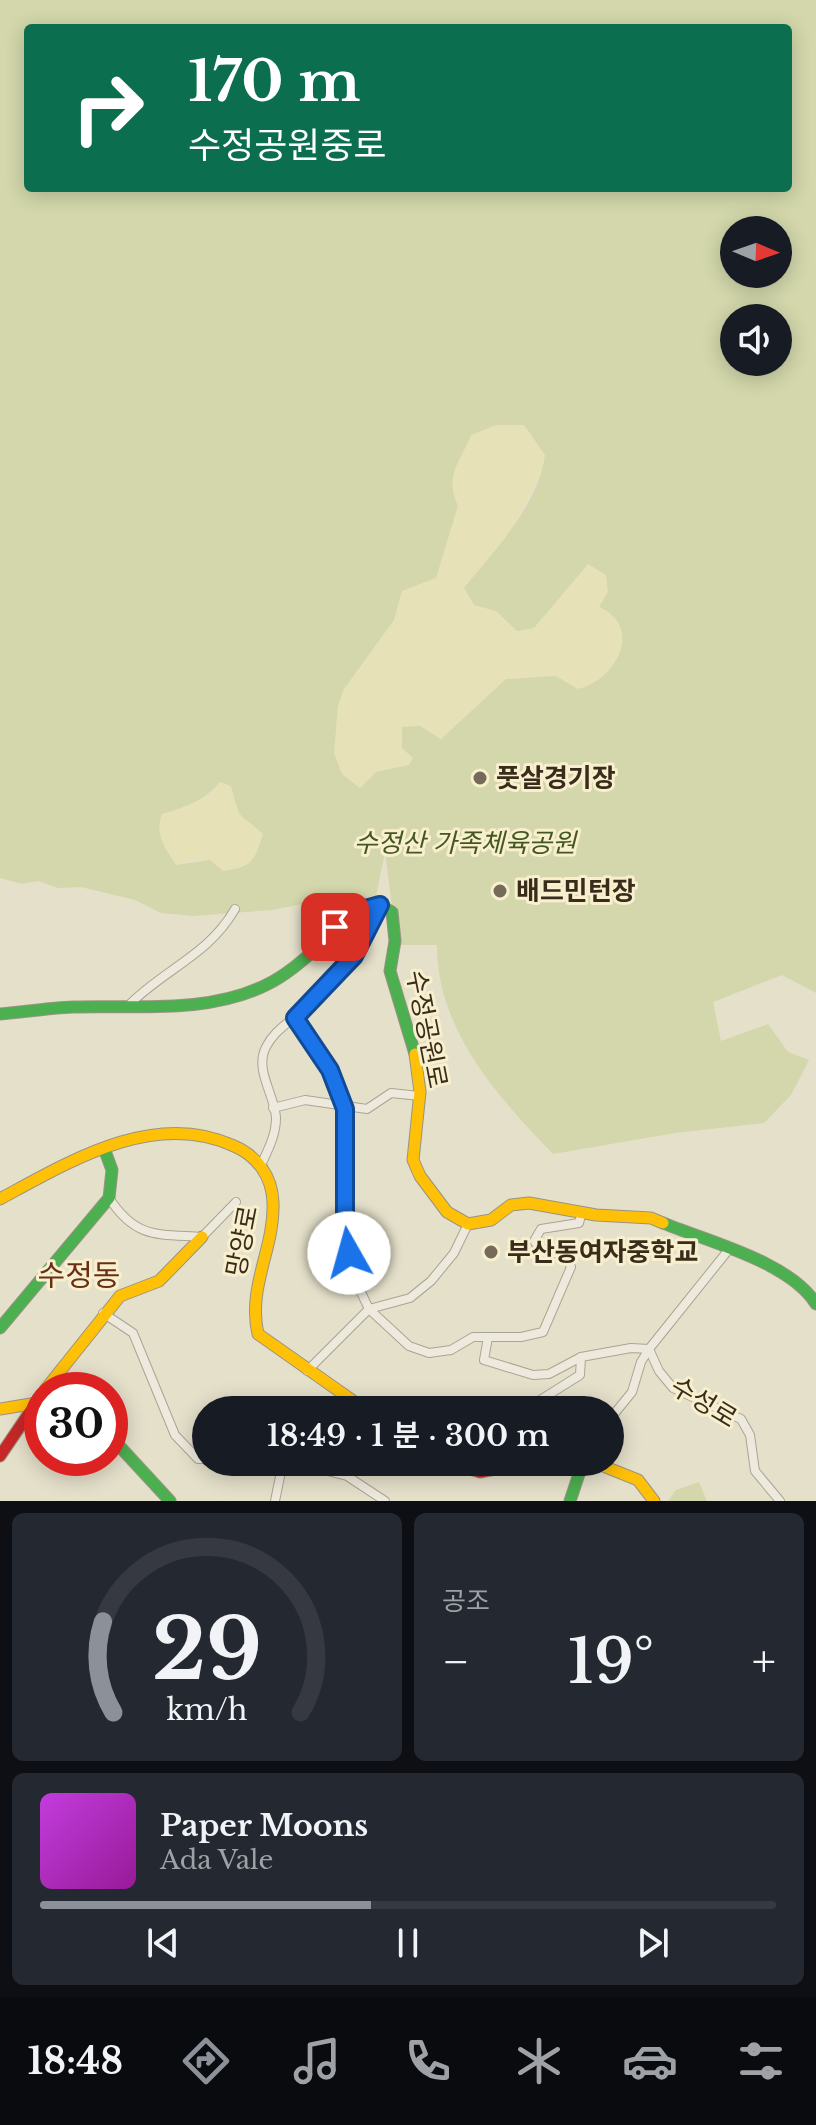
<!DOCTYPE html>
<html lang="ko">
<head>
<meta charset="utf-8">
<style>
  :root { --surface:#171b24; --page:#242831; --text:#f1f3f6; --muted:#9ea1a6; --line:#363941; --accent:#8c9099 }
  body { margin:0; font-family:"Libre Baskerville","Noto Sans KR",serif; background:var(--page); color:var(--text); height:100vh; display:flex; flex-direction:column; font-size:30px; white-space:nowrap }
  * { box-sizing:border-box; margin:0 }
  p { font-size:26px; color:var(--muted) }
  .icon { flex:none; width:44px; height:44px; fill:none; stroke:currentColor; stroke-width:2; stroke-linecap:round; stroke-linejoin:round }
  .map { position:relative; height:1501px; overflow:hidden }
  .details { display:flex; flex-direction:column; gap:12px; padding:12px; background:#0d0f14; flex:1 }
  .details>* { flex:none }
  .guide { position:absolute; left:24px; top:24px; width:768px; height:168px; border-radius:8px; box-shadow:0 4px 20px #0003; background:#0b6e4f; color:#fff; overflow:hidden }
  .needle { width:52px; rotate:92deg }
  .buttons { position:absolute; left:720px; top:216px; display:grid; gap:16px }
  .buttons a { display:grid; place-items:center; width:72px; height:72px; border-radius:50%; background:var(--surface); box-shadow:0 4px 20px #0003; font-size:40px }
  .speed { position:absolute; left:24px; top:1372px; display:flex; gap:16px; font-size:40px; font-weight:700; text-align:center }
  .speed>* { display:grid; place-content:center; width:104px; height:104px; border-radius:50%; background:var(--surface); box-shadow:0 4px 20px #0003; line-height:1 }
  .speed .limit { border:12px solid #d22; background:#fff; color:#111 }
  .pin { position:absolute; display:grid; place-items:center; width:68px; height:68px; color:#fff; margin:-34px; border-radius:16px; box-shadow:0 4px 12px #0006 }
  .me { position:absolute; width:88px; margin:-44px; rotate:353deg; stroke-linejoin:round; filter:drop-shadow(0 0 6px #0008) }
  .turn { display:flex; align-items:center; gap:28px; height:168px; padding:0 32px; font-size:36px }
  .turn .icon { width:104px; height:104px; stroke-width:2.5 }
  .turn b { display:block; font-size:56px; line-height:68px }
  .big { font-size:60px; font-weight:600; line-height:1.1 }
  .details .widget { flex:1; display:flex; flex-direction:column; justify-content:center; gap:12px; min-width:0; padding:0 28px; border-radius:12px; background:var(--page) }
  .details .dial { align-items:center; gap:0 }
  .dial svg { height:208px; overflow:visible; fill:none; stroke:var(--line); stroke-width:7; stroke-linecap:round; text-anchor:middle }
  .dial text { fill:var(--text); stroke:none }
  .song { display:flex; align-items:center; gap:24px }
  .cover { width:96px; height:96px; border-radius:12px; background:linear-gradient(135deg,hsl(290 70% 55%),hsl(300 70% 35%)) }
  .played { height:8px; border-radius:4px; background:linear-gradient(90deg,var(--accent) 45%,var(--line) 45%) }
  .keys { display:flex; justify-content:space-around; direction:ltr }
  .heat { display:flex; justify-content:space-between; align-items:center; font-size:44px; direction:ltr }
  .details .tiles { flex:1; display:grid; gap:12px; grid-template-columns:1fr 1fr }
  .widget:last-child { grid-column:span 2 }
  .trip { position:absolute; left:192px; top:1396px; width:432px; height:80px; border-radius:40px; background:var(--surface); box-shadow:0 4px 20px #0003; font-weight:600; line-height:80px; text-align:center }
  .tab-bar { display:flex; height:128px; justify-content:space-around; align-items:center; background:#090b0e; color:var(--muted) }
  .tab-bar .icon { width:56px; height:56px }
  .tab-bar .active { color:var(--accent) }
  .tab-bar b { font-size:36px; color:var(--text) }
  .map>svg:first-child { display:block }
  .farmland { fill:#e7e1b8 }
  .green { fill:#d3d7ab; fill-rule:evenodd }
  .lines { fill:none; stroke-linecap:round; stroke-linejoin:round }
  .street-casing { stroke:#aaa494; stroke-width:10 }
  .fast-casing { stroke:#9a9383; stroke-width:13 }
  .slow-casing { stroke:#9a9383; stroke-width:13 }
  .jam-casing { stroke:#9a9383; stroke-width:13 }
  .street { stroke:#ede9dc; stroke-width:8 }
  .fast { stroke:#4caf50; stroke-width:11 }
  .slow { stroke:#ffc107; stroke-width:11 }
  .jam { stroke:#c62828; stroke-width:11 }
  .route-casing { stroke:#114b97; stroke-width:20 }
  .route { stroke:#1a73e8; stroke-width:14 }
  .poi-dot { fill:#756b58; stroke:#f8efce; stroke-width:3 }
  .labels { text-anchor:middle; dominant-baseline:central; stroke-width:6; stroke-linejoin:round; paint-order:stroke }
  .poi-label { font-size:26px; font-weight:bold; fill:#392c1b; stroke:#f8efce; text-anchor:start }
  .park-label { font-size:26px; font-style:italic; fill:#455720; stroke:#f8efce }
  .street-label { font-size:26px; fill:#392c1b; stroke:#f8efce }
  .quarter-label { font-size:30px; fill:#692e17; stroke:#f8efce }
</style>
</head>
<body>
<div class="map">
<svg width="816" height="1501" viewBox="0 0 816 1501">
  <rect width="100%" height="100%" fill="#e5e0ca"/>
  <g class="farmland">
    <polygon points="496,425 524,425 545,455 544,468 512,529 464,589 474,605 496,611 517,631 533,628 588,563 606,574 613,613 623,633 619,660 590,686 578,689 556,676 506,679 441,739 420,726 410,765 360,788 342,774 334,753 338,704 344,689 394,620 402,591 436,577 458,506 451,490 450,477 471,435"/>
    <polygon points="220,782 231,786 234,798 263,834 255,860 241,869 223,871 198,859 176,865 162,843 158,825 162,814 190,806 210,794"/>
  </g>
  <g class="green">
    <path d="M 0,0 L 816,0 L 816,993 L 782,975 L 713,1002 L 721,1041 L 768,1024 L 788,1052 L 809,1060 L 791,1095 L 764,1123 L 675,1133 L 553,1154 C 497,1096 437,1030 437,945 L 397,945 L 385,852 L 375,901 L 339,905 L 318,901 L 272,910 L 193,916 L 161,913 L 135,900 L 81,887 L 58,888 L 38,881 L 22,884 L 0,878 ZM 28,28 L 788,28 L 788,188 L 28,188 ZM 734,230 L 778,230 L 778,274 L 734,274 ZM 734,318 L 778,318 L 778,362 L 734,362 ZM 496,425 L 524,425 L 545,455 C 539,504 494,551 464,588 L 474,605 L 496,611 L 517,631 L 534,628 L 588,564 L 606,575 L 608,592 L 599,607 C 644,626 617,680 578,689 L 556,676 L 506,679 L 441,739 L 420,726 L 402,727 L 402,748 L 413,758 L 409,765 L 376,772 L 360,788 L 342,774 L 334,753 L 338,705 L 344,689 L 394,620 L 402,591 L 436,578 L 458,506 C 444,475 460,463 471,435 ZM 220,782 L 231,786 C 241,824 238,811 263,834 C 254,861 253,867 223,871 L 210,860 L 176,865 C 165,848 154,834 162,814 C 186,807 204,801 220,782 Z"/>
    <polygon points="699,1482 707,1501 668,1501 676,1490"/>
  </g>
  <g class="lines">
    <g class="street-casing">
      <g id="street">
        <path d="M 128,1006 C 164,969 208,956 235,909"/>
        <polyline points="295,1018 330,1070 345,1109 345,1224 357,1284 369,1309 409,1346 429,1353 451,1350 473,1337 521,1337 543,1332 571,1267 566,1257 539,1248 534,1241 541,1229 579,1223 582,1212"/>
        <polyline points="273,1108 305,1100 367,1109 391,1093 420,1096"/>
        <path d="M 261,1165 C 268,1150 276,1135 276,1118 C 275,1095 254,1070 266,1047 C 275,1029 291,1022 304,1008 C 337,974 359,949 379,905"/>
        <path d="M 109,1198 C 136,1239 157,1234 202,1237 L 236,1202"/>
        <polyline points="103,1313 133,1333 175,1435 198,1459 206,1459"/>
        <polyline points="488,1337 484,1360 533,1375 549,1374 581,1357 631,1348 649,1349"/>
        <polyline points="649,1349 659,1371 673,1388 741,1419 750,1435 755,1471 780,1501"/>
        <polyline points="307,1371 369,1309 410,1298 431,1281 454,1253 468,1224"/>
        <polyline points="501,1410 534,1404 580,1375 581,1357"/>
        <polyline points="610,1419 632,1392 641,1362 649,1349 730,1248"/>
        <polyline points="293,1462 347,1476 385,1501"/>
        <polyline points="275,1501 283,1462"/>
      </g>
    </g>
    <g class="fast-casing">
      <g id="fast">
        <path d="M 0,1014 C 24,1012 49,1008 73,1007 C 136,1005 208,1014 266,985 C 309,964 334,922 380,905 L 392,912 L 395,941 L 390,971 L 415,1054"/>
        <path d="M 663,1223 C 709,1242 790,1262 816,1304"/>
        <polyline points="0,1328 109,1198 112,1170 105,1151"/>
        <polyline points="110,1436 170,1501"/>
        <polyline points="570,1501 583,1462"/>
      </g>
    </g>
    <g class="slow-casing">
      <g id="slow">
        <polyline points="415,1054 420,1092 413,1160 420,1176 447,1212 468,1224 491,1220 511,1205 529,1203 596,1215 651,1218 663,1223"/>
        <path d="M 0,1199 C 70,1161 155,1109 234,1146 C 257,1156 272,1176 273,1202 C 275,1248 247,1287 258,1334 L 366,1410"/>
        <polyline points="45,1390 120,1296 159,1281 202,1237"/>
        <polyline points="0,1409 37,1403"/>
        <polyline points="593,1462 638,1480 654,1501"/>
      </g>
    </g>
    <g class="jam-casing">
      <g id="jam">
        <polyline points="0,1456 42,1394"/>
        <polyline points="446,1462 480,1472 534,1462"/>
      </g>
    </g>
    <use href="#street" class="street"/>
    <use href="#fast" class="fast"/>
    <use href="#slow" class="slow"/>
    <use href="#jam" class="jam"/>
  </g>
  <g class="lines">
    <g class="route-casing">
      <polyline id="route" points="335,927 362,910 380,905 354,956 295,1018 330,1070 345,1109 345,1224 349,1253"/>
    </g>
    <use href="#route" class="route"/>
  </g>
  <g class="poi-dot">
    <circle cx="480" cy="778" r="8"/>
    <circle cx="500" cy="891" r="8"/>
    <circle cx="491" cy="1252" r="8"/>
  </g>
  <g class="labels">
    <g class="poi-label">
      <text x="496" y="778">풋살경기장</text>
      <text x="516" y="891">배드민턴장</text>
      <text x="507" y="1252">부산동여자중학교</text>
    </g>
    <g class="park-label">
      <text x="465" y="843">수정산 가족체육공원</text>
    </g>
    <g class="street-label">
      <text transform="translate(427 1029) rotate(79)">수정공원로</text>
      <text transform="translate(242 1241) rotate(-79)">망양로</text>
      <text transform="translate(704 1402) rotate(31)">수성로</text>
    </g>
    <g class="quarter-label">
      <text x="79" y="1275">수정동</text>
    </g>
  </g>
</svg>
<div class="buttons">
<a><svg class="needle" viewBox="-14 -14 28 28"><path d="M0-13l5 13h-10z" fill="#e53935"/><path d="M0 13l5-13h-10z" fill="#9ea1a6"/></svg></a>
<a><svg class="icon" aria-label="sound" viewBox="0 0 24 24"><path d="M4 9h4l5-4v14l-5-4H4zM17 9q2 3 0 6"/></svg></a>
</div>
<div class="speed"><div class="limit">30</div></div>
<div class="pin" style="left:335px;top:927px;background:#d93025"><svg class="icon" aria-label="arrive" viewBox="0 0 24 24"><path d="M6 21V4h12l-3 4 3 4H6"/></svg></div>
<svg class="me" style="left:349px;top:1253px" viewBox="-20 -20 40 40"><circle r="19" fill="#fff"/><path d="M0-13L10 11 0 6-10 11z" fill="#1a73e8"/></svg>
<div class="trip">18:49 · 1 분 · 300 m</div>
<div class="guide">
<div class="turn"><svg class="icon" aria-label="right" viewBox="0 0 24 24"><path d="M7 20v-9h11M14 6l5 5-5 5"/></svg><div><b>170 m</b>수정공원중로</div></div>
</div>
</div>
<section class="details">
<div class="tiles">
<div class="widget dial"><svg viewBox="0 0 100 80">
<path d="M14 69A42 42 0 1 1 86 69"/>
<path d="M14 69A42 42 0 0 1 10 34" stroke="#8c9099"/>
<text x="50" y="56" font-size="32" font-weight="700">29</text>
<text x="50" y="72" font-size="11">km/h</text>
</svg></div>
<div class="widget"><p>공조</p>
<div class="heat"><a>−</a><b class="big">19°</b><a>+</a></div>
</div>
<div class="widget">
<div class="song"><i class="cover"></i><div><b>Paper Moons</b><p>Ada Vale</p></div></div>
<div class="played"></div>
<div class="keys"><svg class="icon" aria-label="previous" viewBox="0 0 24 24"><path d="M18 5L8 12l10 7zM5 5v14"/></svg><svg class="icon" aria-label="pause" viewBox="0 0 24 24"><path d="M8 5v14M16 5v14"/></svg><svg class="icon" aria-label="next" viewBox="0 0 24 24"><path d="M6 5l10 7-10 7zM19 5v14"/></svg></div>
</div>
</div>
</section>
<nav class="tab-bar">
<b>18:48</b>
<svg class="icon active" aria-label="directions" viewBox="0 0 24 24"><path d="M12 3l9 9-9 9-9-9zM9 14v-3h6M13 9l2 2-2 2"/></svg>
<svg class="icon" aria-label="music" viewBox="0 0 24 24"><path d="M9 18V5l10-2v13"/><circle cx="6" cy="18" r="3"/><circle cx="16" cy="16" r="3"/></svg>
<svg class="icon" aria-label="phone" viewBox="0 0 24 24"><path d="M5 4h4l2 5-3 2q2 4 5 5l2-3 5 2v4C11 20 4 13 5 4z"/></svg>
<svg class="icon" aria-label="climate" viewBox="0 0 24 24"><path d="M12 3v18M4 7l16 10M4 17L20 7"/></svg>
<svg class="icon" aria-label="car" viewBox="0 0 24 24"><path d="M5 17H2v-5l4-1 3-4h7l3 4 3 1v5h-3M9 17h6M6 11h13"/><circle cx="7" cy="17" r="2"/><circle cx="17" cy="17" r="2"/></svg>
<svg class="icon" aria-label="filters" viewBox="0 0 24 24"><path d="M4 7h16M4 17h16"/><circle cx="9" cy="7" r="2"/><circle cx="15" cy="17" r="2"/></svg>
</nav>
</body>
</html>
